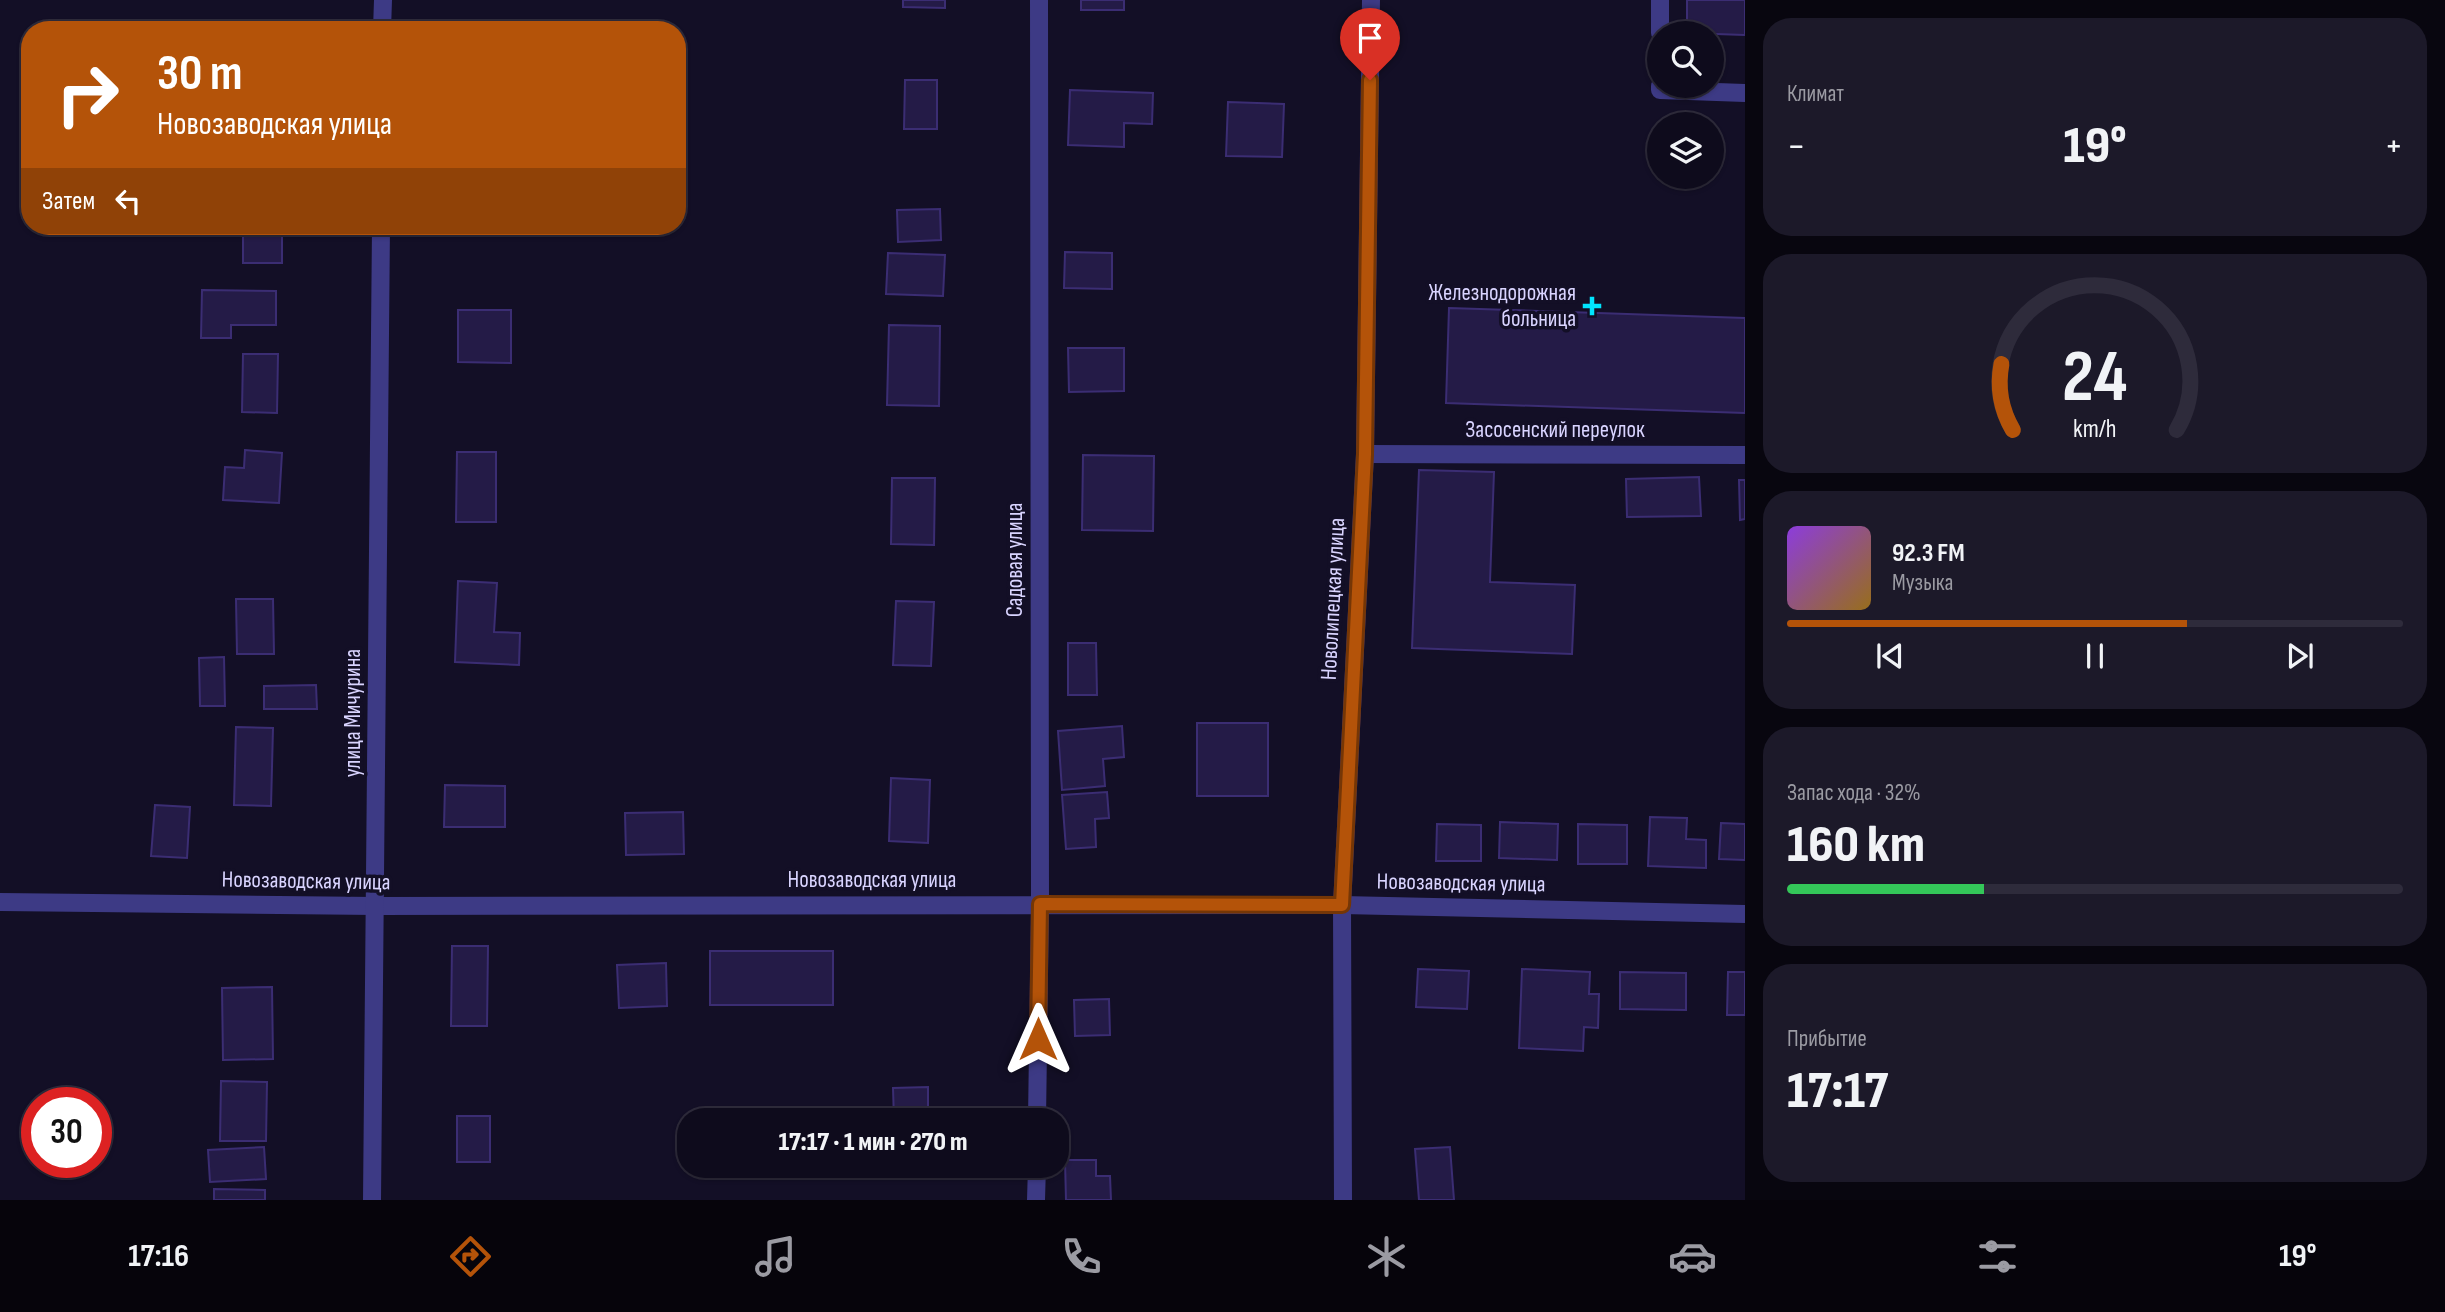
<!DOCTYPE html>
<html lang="ru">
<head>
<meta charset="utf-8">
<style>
  :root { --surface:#0e0b1c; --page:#1c1929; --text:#f1f3f6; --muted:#9b9ba3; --line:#2e2b3b; --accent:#b45309 }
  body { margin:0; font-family:"Sofia Sans Condensed",sans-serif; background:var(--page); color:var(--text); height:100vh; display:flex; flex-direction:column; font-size:26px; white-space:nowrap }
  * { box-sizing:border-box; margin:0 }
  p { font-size:23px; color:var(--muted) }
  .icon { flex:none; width:38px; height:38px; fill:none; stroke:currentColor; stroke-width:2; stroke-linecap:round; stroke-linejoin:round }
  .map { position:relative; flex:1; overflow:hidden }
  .side { display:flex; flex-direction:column; gap:18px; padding:18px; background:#08060f; width:700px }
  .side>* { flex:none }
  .guide { position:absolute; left:21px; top:21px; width:665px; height:214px; border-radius:28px; box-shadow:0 2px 5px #0004,0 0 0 2px var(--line); background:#b45309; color:#fff; overflow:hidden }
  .fabs { position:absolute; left:1647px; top:21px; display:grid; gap:14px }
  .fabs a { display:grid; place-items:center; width:77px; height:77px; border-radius:50%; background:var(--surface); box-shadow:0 2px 5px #0004,0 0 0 2px var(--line); font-size:35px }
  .speed { position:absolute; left:21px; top:1087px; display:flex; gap:14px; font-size:35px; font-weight:700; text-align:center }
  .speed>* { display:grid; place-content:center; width:91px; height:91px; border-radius:50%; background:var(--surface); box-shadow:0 2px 5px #0004,0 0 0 2px var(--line); line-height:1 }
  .speed .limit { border:10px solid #d22; background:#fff; color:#111 }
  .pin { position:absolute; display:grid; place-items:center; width:60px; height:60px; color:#fff; margin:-72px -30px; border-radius:50% 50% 50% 0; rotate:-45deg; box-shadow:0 0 7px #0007 }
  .pin .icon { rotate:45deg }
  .me { position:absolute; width:77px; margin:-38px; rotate:0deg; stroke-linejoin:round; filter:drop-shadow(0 0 5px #0008) }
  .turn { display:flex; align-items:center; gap:24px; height:147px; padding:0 21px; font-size:32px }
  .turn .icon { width:91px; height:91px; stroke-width:2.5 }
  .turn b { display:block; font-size:49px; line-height:60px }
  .then { display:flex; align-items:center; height:66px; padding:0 21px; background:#0003; gap:14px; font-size:26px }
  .big { font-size:52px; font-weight:800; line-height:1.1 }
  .side .card { flex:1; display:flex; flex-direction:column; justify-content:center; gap:10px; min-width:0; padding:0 24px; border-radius:28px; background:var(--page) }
  .side .dial { align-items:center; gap:0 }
  .dial svg { height:182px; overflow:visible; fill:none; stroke:var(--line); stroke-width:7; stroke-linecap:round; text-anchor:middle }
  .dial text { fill:var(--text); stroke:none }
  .song { display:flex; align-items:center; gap:21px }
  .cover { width:84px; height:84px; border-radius:10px; background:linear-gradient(135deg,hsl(270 70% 55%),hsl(40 70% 35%)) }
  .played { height:7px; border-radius:4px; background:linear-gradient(90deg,var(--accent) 65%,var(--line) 65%) }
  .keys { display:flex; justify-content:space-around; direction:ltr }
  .heat { display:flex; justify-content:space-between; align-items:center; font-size:38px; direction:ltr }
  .charge { height:10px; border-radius:5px; background:linear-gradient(90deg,#34c759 32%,var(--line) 0) }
  .trip { position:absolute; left:677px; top:1108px; width:392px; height:70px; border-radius:28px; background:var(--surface); box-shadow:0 2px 5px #0004,0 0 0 2px var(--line); font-weight:800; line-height:70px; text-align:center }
  .tab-bar { display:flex; height:112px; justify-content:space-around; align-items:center; background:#06040b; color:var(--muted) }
  .tab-bar .icon { width:49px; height:49px }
  .tab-bar .active { color:var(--accent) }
  .tab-bar b { font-size:32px; color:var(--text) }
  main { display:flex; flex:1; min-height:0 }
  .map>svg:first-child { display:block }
  .building { fill:#241b47; stroke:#3b2d73; stroke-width:2 }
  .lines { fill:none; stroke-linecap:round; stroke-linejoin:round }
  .minor { stroke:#3d3a85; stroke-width:18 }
  .route-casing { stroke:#753606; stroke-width:18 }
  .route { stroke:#b45309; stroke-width:12 }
  .poi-dot { fill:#00e5ff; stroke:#130f26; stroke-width:2.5 }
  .labels { text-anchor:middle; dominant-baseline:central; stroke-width:7; stroke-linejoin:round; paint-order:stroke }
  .poi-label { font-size:23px; fill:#d9d4ff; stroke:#130f26; text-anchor:end }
  .street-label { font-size:23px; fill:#d9d4ff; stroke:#130f26 }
</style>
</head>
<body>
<main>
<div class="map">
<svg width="1745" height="1200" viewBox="0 0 1745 1200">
  <rect width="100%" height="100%" fill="#130f26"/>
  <g class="building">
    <polygon points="903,0 945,0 945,8 903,7"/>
    <rect x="1081" y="0" width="43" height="10"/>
    <polygon points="1687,0 1745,0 1745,35 1687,33"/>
    <rect x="460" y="21" width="37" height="9"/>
    <polygon points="905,80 937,80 937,129 904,129"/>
    <polygon points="1070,90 1153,93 1152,124 1124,123 1124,147 1068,145"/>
    <polygon points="1228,102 1284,104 1282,157 1226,156"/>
    <polygon points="940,209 941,240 898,242 897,210"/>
    <rect x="243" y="226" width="39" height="37"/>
    <polygon points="1065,252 1112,253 1112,289 1064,288"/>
    <polygon points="888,253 945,255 943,296 886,294"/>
    <polygon points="202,290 276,291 276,325 231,325 231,338 201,338"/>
    <polygon points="1449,308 1745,318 1745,413 1446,403"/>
    <polygon points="458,310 511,310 511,363 458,362"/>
    <polygon points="889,325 940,326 939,406 887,405"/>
    <polygon points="1068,348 1124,348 1124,391 1069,392"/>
    <polygon points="243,354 278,354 277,413 242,412"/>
    <polygon points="245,450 282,453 279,503 223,500 225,467 244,468"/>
    <polygon points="457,452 496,452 496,522 456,522"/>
    <polygon points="1083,455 1154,456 1153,531 1082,530"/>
    <polygon points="1419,470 1494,472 1490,582 1575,585 1572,654 1412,648"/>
    <polygon points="1699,477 1701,516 1627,517 1626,479"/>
    <polygon points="892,478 935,478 934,545 891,544"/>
    <polygon points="1739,480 1745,480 1745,519 1740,520"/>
    <polygon points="458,581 497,583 494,632 520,633 519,665 455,662"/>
    <polygon points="236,599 273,599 274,654 237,654"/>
    <polygon points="896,601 934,602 931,666 893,665"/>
    <polygon points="1068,643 1096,643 1097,695 1068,695"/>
    <polygon points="224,657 225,706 200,706 199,658"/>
    <polygon points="316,685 317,709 264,709 264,686"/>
    <rect x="1197" y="723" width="71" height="73"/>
    <polygon points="1122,726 1124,757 1103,759 1105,786 1062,790 1058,731"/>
    <polygon points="236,727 273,728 271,806 234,805"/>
    <polygon points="891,778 930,780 928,843 889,841"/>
    <polygon points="445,785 505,786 505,827 444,827"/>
    <polygon points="1107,792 1109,818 1095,819 1096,847 1066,849 1062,795"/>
    <polygon points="155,805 190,807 187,858 151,856"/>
    <polygon points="683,812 684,854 626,855 625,813"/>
    <polygon points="1650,817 1687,818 1686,839 1706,840 1706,868 1648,866"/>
    <polygon points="1500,822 1558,824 1557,860 1499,858"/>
    <polygon points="1721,823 1745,824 1745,860 1719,859"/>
    <polygon points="1437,824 1481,825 1481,861 1436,861"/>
    <polygon points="1578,824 1627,825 1627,864 1578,864"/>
    <polygon points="452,946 488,946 487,1026 451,1026"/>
    <rect x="710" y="951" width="123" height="54"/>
    <polygon points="666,963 667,1006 619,1008 617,965"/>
    <polygon points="1418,969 1469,971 1467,1009 1416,1007"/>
    <polygon points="1522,969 1590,972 1589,994 1599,994 1598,1028 1584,1027 1583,1051 1519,1048"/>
    <polygon points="1620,972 1686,973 1686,1010 1620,1009"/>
    <polygon points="1728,972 1745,972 1745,1015 1727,1015"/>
    <polygon points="272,987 273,1059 223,1060 222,988"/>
    <polygon points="1109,999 1110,1035 1075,1036 1074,1000"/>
    <polygon points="221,1081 267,1082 266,1141 220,1141"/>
    <polygon points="928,1087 928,1120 894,1120 893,1088"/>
    <rect x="457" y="1116" width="33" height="46"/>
    <polygon points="264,1147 266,1179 210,1182 208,1150"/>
    <polygon points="1450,1147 1454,1200 1419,1200 1415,1149"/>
    <polygon points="1065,1160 1096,1160 1096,1176 1110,1176 1111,1200 1066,1200"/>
    <polygon points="894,1166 929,1166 929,1173 894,1174"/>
    <polygon points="214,1189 265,1190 265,1200 214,1200"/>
  </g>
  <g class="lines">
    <g class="minor">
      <polyline points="1660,0 1660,33"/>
      <polyline points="382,30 383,0"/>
      <polyline points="1660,86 1660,90 1745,93"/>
      <polyline points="1365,454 1745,455"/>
      <polyline points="0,902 376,906 1342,905 1745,914"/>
      <polyline points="1037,1120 1040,904 1039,0"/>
      <polyline points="372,1200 381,226"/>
      <polyline points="1036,1200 1037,1166"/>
      <polyline points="1343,1200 1342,905 1365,454 1371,0"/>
    </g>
  </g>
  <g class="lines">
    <g class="route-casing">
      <polyline id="route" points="1038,1039 1040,904 1342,905 1365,454 1370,80"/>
    </g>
    <use href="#route" class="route"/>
  </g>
  <path class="poi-dot" d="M1588.5 295.5h7v7h7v7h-7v7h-7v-7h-7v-7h7z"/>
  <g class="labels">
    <g class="poi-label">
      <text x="1576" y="293">Железнодорожная<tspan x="1576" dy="26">больница</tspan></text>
    </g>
    <g class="street-label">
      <text x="1555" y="430">Засосенский переулок</text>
      <text transform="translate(1015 560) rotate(-90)">Садовая улица</text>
      <text transform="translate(1333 599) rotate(-87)">Новолипецкая улица</text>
      <text transform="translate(353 713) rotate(-90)">улица Мичурина</text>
      <text x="872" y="880">Новозаводская улица</text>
      <text transform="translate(306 881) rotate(1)">Новозаводская улица</text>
      <text transform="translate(1461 883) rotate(1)">Новозаводская улица</text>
    </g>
  </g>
</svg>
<div class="fabs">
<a><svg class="icon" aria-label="search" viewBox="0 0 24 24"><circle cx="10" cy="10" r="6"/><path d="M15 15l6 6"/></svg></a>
<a><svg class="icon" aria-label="layers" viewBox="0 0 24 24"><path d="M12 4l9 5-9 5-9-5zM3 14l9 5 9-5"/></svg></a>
</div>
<div class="speed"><div class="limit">30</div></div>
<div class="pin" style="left:1370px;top:80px;background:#d93025"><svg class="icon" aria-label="arrive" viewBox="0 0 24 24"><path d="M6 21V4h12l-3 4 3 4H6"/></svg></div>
<svg class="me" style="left:1038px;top:1039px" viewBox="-20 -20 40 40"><path d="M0-17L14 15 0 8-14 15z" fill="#b45309" stroke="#fff" stroke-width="4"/></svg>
<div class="trip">17:17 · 1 мин · 270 m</div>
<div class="guide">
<div class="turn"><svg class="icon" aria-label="right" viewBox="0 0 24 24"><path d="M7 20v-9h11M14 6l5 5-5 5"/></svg><div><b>30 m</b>Новозаводская улица</div></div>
<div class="then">Затем<svg class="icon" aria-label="left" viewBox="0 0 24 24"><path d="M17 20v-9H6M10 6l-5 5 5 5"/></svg></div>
</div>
</div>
<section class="side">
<div class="card"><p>Климат</p>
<div class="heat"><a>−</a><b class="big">19°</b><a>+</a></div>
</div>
<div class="card dial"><svg viewBox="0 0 100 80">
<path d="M14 69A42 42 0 1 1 86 69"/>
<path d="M14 69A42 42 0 0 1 9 40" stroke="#b45309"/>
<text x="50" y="56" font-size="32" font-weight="700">24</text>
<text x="50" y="72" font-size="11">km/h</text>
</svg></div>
<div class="card">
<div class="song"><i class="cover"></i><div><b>92.3 FM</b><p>Музыка</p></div></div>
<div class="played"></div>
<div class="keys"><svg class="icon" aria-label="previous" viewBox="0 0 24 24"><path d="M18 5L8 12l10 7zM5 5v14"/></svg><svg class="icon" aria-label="pause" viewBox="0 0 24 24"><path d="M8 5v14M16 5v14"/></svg><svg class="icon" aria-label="next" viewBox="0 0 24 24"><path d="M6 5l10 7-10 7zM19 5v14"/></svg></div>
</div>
<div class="card"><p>Запас хода · 32%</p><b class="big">160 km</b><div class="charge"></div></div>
<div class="card"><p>Прибытие</p><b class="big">17:17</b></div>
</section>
</main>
<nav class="tab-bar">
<b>17:16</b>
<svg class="icon active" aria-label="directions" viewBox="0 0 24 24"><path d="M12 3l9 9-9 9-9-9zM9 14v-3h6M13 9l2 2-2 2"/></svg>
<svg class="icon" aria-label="music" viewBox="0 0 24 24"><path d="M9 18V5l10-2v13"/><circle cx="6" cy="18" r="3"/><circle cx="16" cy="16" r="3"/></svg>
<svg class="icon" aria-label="phone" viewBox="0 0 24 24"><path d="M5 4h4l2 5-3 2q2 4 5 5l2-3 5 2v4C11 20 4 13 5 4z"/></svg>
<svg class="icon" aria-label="climate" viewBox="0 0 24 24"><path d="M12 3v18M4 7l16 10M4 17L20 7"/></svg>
<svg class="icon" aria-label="car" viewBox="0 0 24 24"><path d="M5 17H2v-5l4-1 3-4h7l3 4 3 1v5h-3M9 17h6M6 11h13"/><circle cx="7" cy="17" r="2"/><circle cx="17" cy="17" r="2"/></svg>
<svg class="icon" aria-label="filters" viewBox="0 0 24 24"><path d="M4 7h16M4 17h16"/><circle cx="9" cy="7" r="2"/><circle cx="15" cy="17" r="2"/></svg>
<b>19°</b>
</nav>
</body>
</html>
